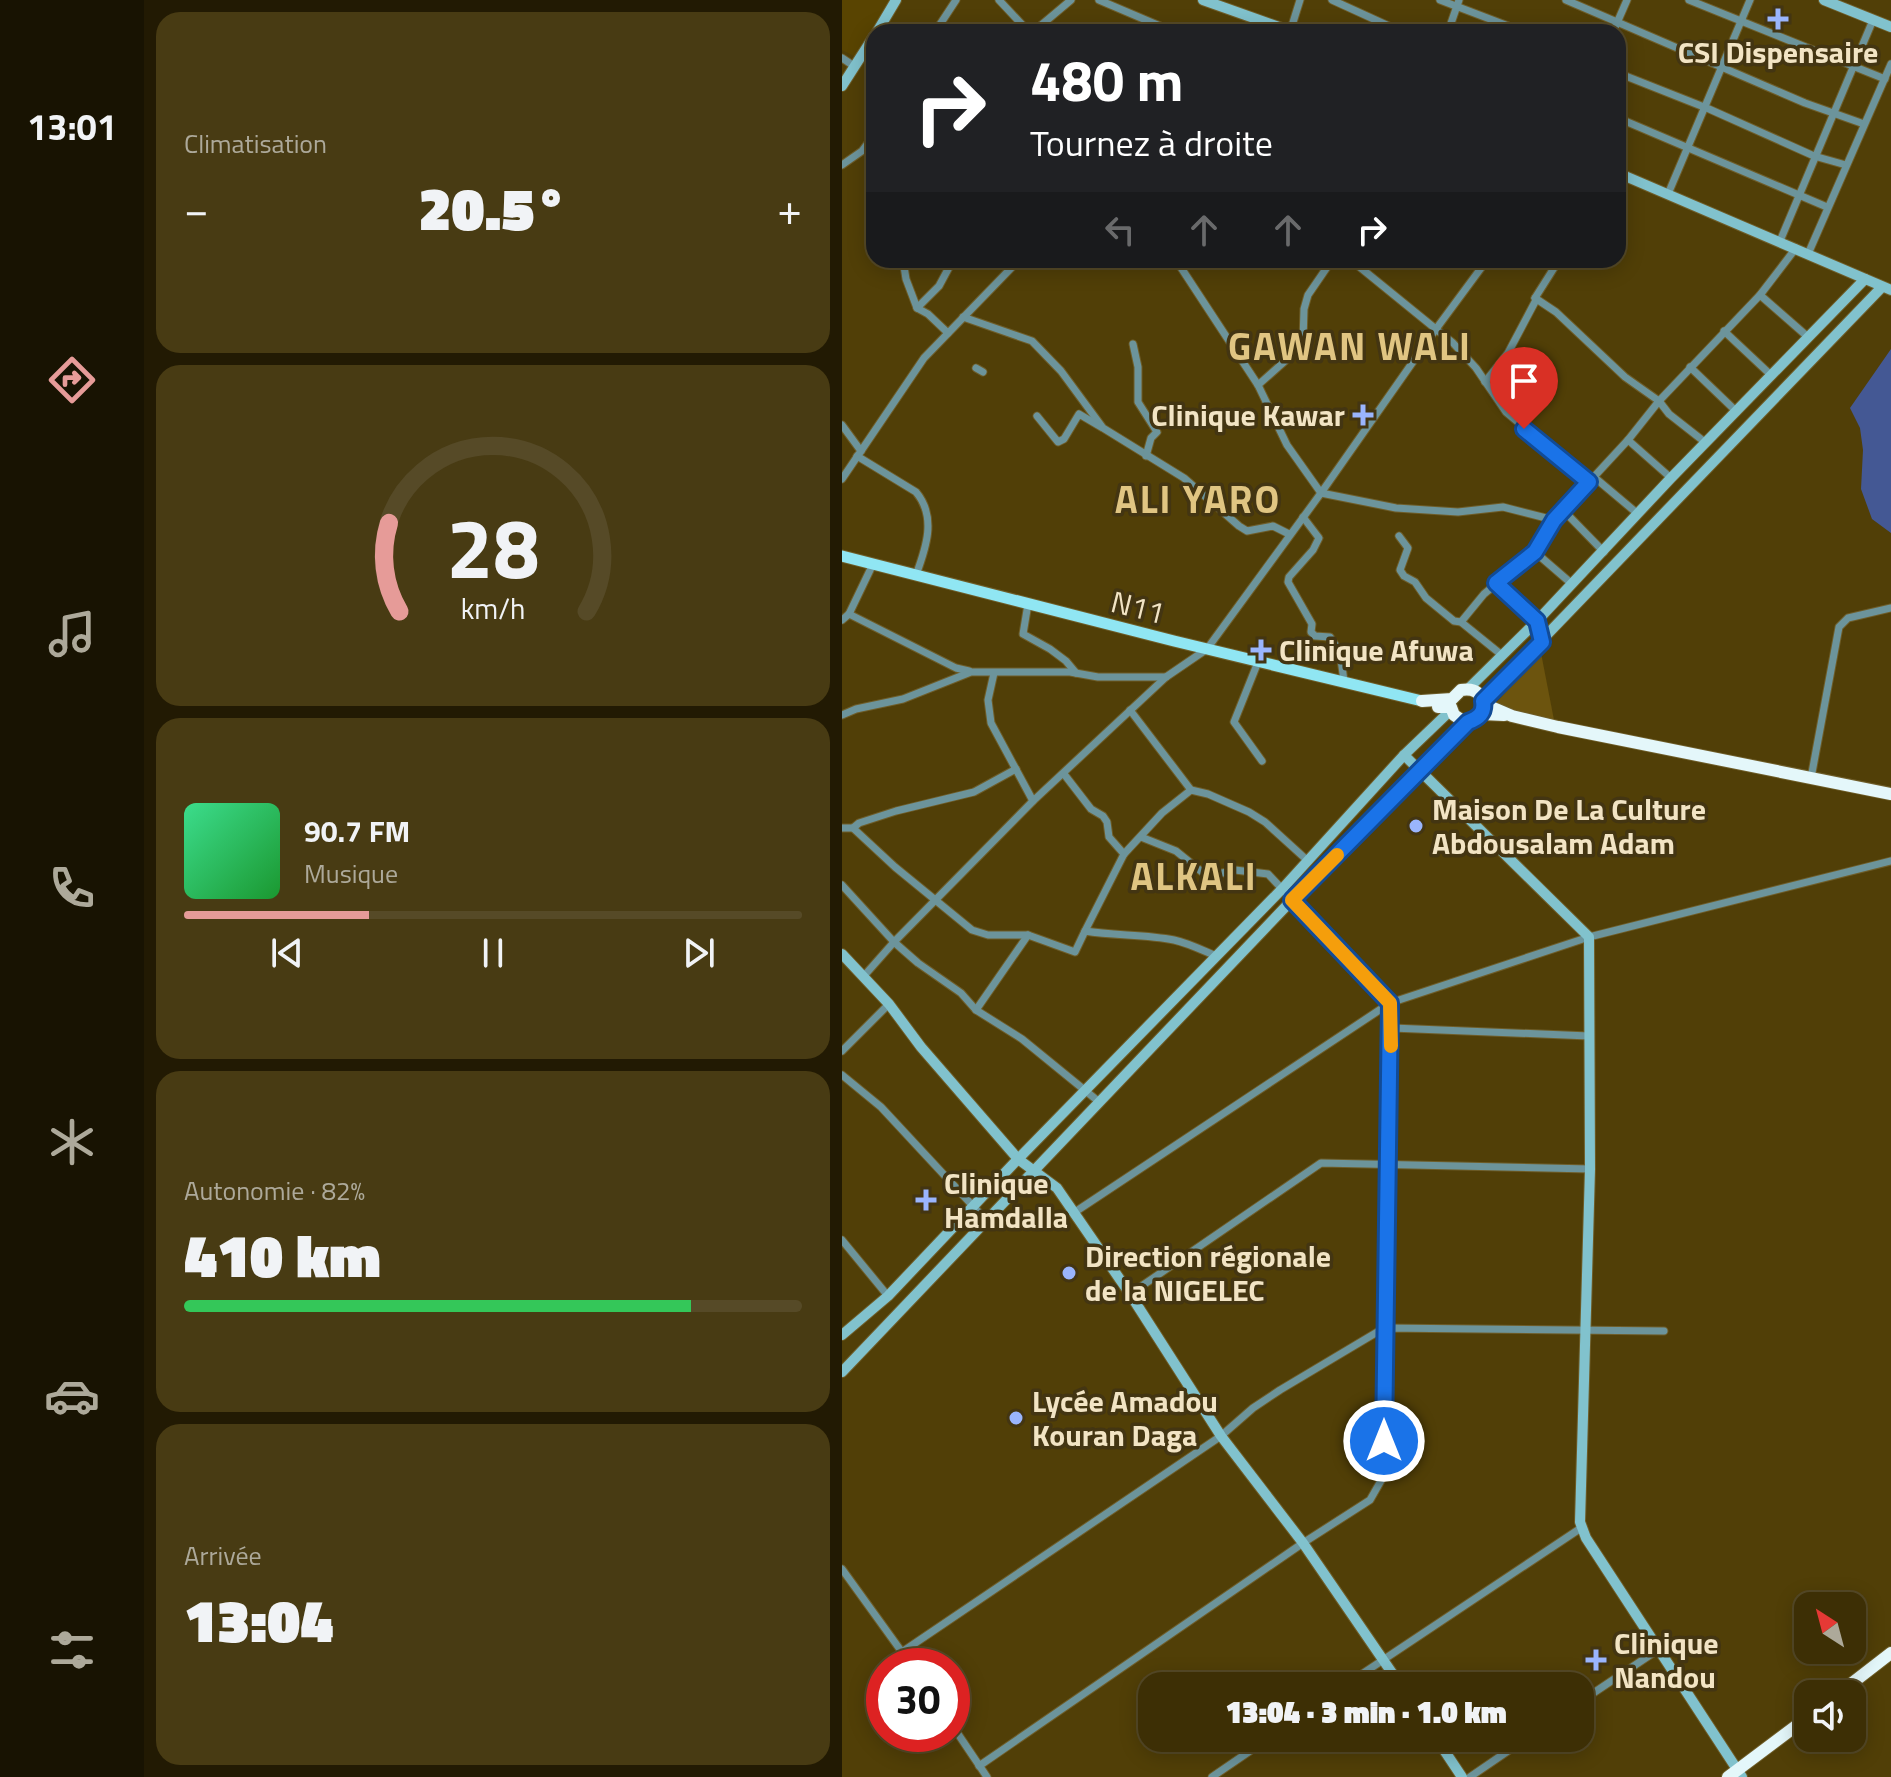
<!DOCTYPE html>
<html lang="fr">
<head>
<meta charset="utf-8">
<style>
  :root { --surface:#3d2f05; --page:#483b13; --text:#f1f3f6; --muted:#ada99a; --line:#564a27; --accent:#e69b98 }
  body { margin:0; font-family:"Titillium Web",sans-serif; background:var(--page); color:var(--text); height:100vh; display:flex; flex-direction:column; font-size:30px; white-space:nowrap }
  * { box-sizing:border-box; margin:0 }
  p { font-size:26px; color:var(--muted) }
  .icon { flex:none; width:44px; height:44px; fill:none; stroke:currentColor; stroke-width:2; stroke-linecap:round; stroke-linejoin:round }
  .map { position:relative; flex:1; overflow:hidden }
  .sheet { display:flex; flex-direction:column; gap:12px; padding:12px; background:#221a03; width:698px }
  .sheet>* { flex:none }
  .top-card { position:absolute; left:24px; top:24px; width:760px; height:244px; border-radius:24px; box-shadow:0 4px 20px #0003,0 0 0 2px var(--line); background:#202124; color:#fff; overflow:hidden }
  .needle { width:52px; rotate:324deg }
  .tools { position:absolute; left:952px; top:1592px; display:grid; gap:16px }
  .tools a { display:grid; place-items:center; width:72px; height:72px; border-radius:16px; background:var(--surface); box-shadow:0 4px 20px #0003,0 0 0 2px var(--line); font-size:40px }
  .speed { position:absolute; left:24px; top:1648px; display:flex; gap:16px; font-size:40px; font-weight:700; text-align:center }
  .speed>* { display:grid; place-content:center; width:104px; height:104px; border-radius:50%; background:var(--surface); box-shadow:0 4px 20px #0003,0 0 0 2px var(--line); line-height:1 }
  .speed .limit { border:12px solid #d22; background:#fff; color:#111 }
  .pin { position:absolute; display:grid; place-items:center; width:68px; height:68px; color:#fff; margin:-82px -34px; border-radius:50% 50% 50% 0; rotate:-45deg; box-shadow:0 0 8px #0007 }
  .pin .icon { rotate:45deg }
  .me { position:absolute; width:88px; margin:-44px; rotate:0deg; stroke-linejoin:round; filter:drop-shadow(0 0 6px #0008) }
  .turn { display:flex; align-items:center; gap:28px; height:168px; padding:0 32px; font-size:36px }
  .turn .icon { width:104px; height:104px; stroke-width:2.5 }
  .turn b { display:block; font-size:56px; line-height:68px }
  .lanes { display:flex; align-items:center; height:76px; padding:0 32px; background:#0003; justify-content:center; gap:40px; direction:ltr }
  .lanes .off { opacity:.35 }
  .big { font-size:60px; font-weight:800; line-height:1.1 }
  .sheet .widget { flex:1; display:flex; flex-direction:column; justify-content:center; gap:12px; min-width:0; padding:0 28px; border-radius:24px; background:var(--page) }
  .sheet .dial { align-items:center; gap:0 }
  .dial svg { height:208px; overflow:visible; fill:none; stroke:var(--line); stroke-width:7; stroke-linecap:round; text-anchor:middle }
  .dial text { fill:var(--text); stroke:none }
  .song { display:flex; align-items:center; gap:24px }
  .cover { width:96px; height:96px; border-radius:12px; background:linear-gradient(135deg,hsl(150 70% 55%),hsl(130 70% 35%)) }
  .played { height:8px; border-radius:4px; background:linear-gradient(90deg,var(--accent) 30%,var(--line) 30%) }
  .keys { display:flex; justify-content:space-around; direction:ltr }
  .heat { display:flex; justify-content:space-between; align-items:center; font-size:44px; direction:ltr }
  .charge { height:12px; border-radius:6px; background:linear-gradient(90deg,#34c759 82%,var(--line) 0) }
  .trip { position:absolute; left:296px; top:1672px; width:456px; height:80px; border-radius:24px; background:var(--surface); box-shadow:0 4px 20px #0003,0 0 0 2px var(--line); font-weight:800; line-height:80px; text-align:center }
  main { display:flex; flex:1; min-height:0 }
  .tabs { display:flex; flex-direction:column; width:144px; justify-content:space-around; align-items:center; background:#181302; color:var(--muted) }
  .tabs .icon { width:56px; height:56px }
  .tabs .on { color:var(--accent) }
  .tabs b { font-size:36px; color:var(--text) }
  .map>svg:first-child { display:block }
  .built { fill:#594401 }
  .green { fill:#6c540e }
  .water { fill:#445894 }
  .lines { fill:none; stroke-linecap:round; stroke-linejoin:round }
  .street-casing { stroke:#6e5d29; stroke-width:9 }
  .secondary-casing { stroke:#6e5d29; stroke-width:12 }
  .primary-casing { stroke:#6e5d29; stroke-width:13 }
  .highway-casing { stroke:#6e5d29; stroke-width:14 }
  .street { stroke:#6c949b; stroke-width:7 }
  .secondary { stroke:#81c2cd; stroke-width:10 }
  .primary { stroke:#90e6f3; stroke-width:11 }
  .highway { stroke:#e4f7fa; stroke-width:12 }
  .route-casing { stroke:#114b97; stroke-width:20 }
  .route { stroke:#1a73e8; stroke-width:14 }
  .slow { stroke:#f59e0b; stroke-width:14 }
  .poi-dot { fill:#9ab5fd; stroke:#433512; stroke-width:3 }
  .labels { text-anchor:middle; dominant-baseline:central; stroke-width:7; stroke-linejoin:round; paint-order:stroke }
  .poi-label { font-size:30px; font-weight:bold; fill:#f2e4c4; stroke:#433512; text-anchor:start }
  .street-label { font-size:30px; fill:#f2e4c4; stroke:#433512 }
  .district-label { font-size:38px; font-weight:bold; letter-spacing:2px; fill:#e0c582; stroke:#433512 }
</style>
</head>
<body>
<main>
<nav class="tabs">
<b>13:01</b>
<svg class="icon on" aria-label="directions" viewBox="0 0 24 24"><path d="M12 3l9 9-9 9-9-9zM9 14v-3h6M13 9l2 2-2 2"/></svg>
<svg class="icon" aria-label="music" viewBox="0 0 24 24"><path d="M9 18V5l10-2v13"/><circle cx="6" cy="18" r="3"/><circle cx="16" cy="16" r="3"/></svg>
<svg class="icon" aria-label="phone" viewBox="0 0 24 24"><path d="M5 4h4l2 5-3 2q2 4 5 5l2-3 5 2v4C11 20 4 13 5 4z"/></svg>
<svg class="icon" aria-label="climate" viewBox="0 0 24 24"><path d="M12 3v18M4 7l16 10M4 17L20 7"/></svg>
<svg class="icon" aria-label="car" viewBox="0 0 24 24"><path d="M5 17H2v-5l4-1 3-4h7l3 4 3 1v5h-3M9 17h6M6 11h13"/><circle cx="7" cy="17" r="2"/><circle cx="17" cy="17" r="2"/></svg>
<svg class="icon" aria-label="filters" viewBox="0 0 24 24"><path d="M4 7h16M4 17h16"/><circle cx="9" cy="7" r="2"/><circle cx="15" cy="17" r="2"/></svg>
</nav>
<section class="sheet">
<div class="widget"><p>Climatisation</p>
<div class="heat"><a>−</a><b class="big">20.5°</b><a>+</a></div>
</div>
<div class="widget dial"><svg viewBox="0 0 100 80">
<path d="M14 69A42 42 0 1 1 86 69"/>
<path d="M14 69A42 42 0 0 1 10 35" stroke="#e69b98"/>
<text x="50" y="56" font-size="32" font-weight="700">28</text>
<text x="50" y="72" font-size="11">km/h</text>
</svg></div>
<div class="widget">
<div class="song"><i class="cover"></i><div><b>90.7 FM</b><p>Musique</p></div></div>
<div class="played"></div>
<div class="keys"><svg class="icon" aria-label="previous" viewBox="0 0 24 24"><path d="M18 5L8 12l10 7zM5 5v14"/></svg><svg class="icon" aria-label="pause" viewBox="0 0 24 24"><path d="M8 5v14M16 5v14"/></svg><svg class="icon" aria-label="next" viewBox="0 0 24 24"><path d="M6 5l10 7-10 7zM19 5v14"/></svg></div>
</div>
<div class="widget"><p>Autonomie · 82%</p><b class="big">410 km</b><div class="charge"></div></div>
<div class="widget"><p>Arrivée</p><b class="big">13:04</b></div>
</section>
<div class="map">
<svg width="1049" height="1777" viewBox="0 0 1049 1777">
  <rect width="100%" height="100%" fill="#513f07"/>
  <polygon class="built" points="0,0 48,0 14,57 0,50"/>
  <polygon class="green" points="699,653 712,720 652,705"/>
  <polygon class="water" points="1049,349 1049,533 1030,519 1019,489 1021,450 1018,428 1008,408"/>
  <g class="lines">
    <g class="street-casing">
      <g id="street">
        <polyline points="157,0 187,32"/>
        <polyline points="257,0 332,32"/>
        <polyline points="490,0 560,32"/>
        <polyline points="598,0 682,32"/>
        <polyline points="724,0 963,103 1022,124"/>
        <polyline points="847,0 1043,79"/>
        <polyline points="39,26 50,32"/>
        <polyline points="93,32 114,0"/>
        <polyline points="191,32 229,0"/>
        <polyline points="448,32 458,0"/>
        <polyline points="606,32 617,0"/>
        <polyline points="771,32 785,0"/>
        <polyline points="0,58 12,66"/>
        <polyline points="776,73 867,109 972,156 1004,165"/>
        <polyline points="776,118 985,207"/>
        <polyline points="0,165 20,151 32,135"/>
        <polyline points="826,194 908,0"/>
        <polyline points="30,214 32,216"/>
        <polyline points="938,241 1031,20"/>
        <polyline points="966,254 1049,64"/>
        <polyline points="61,260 64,279 75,308 86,314 106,333"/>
        <polyline points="334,260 416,385 445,445 479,493 554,508 616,512 661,507 712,520"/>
        <polyline points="509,260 611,343 634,368 664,412 747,482"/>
        <polyline points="918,295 966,337"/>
        <polyline points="693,298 714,312 783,377 817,401 827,414 864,443"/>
        <polyline points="75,308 97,286 111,260"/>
        <polyline points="121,317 190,341 219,371 261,428 342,478 397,526 405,531 431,526 447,534"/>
        <polyline points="882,331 930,376"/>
        <polyline points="291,344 296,367 296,402 315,432 309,438 304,456"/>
        <polyline points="848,367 895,412"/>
        <polyline points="134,368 141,372"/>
        <polyline points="643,382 666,353 694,300 693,298 717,260"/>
        <polyline points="416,385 451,354 461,341 462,309 466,295 490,260"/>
        <polyline points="195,416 216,442 222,439 237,414 259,427"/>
        <polyline points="0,425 19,451"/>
        <polyline points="786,440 829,478"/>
        <path d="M 15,456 L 74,492 C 95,517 84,548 74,575"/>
        <polyline points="752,477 796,514"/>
        <polyline points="0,479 82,358 177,260"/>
        <polyline points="722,511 762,552"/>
        <polyline points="461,517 477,538 471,550 447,577 446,582 470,624 469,632 473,636 488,637 498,652 502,681"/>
        <polyline points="557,536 566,548 558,570 562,576 573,582 584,598 612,621 619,622 661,656"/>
        <polyline points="693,552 730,584"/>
        <polyline points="654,583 695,621 700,642"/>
        <polyline points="186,604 181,634 208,649 224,661 234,673"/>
        <polyline points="7,614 114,668 127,671"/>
        <polyline points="0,620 7,614 31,564"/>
        <polyline points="619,622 642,594 693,552 712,520 786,440 817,401 918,295 954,248"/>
        <polyline points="416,662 392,722 420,761"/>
        <polyline points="152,673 146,700 149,723 191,801"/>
        <polyline points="288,710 349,790 366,794 407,812 423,822 466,861"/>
        <polyline points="0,715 14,709 61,699 129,672 228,672 256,677 324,677"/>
        <polyline points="222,774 249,809 261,816 265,822 267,837 282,854 243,931"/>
        <polyline points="969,778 997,627 1006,618 1049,608"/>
        <path d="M 0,828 L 11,828 L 53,867 L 130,930 L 146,935 L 186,935 L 233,952 L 243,931 C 273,936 303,934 332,940 C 346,943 360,950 374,956"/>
        <polyline points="11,828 17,823 54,811 132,792 174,769"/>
        <polyline points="282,854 320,813 349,790"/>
        <polyline points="0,885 52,942 76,963 119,993 134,1010 180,1039 256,1101"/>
        <polyline points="21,977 52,942 191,801 324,677 365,649 479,493 594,329 645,260"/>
        <polyline points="134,1010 186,935"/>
        <polyline points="550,1028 747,1036"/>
        <polyline points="0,1051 47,1004"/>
        <polyline points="0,1075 39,1107 144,1220"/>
        <polyline points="233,1212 548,1003 747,937 1049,861"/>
        <polyline points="0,1240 46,1296"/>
        <polyline points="288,1294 479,1163 748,1169"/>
        <polyline points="0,1569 70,1666"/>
        <polyline points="60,1652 379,1436 411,1408 438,1390 542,1328 822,1331"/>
        <polyline points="502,1686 739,1528"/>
        <polyline points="738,1702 817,1649"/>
        <polyline points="110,1725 145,1777"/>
        <polyline points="137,1766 461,1543 528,1500 540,1479 548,1003 426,874 393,870 372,875 360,872 334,851 299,837"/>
        <polyline points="370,1777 427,1738"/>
        <polyline points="628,1777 685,1738"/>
      </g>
    </g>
    <g class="secondary-casing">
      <g id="secondary">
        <polyline points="361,0 451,32"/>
        <polyline points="982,0 1049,27"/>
        <polyline points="35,32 54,0"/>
        <polyline points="0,86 32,36"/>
        <polyline points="776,173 1049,290"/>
        <polyline points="626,689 695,621 829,478 1023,279"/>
        <polyline points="641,701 1040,287"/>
        <polyline points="562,755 747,937 748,1169 738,1522 744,1538 900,1777"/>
        <polyline points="0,954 47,1004 79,1047 176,1159 215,1188 288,1294 379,1436 461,1543 559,1686"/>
        <polyline points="0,1335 46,1296 176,1159 441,888 562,755 609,710"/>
        <polyline points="0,1372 450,900 626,722"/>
        <polyline points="594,1738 620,1777"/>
      </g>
    </g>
    <g class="primary-casing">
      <polyline id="primary" points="0,556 332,641 580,701"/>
    </g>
    <g class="highway-casing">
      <g id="highway">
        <path d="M 580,701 L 610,699 L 619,690 C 631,688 639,692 642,704 L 670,716 L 716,727 L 1049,794"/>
        <polyline points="596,707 609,707 612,715 621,721 634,719 640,714 662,715"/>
        <polyline points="996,1694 1049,1653"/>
        <polyline points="886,1777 966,1717"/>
      </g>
    </g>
    <use href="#street" class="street"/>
    <use href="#secondary" class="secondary"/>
    <use href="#primary" class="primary"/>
    <use href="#highway" class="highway"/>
  </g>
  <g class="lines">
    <g class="route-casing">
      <path id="route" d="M 542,1441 L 548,1003 L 450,900 L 626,722 C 637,718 643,713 641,701 L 700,642 L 695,621 L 654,583 L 693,552 L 712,520 L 747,482 L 682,429"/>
    </g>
    <use href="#route" class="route"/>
    <polyline class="slow" points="495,855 450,900 548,1003 549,1046"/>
  </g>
  <g class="poi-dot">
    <path d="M932 7h8v8h8v8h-8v8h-8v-8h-8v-8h8z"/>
    <path d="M517 403h8v8h8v8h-8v8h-8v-8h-8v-8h8z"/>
    <path d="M415 638h8v8h8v8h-8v8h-8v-8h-8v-8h8z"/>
    <circle cx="574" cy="826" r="8"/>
    <path d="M80 1188h8v8h8v8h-8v8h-8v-8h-8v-8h8z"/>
    <circle cx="227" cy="1273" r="8"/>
    <circle cx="174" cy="1418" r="8"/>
    <path d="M750 1648h8v8h8v8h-8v8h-8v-8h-8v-8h8z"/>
  </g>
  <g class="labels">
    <g class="poi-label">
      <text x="936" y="52" text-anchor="middle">CSI Dispensaire</text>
      <text x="503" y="415" text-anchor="end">Clinique Kawar</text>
      <text x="437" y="650">Clinique Afuwa</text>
      <text x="590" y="809">Maison De La Culture<tspan x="590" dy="34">Abdousalam Adam</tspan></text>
      <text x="102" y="1183">Clinique<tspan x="102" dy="34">Hamdalla</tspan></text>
      <text x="243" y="1256">Direction régionale<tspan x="243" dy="34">de la NIGELEC</tspan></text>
      <text x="190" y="1401">Lycée Amadou<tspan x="190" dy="34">Kouran Daga</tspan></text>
      <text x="772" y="1643">Clinique<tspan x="772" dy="34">Nandou</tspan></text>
    </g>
    <g class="street-label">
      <text transform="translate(296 607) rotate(14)">N11</text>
    </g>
    <g class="district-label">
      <text x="508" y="346">GAWAN WALI</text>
      <text x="356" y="499">ALI YARO</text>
      <text x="352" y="876">ALKALI</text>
    </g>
  </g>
</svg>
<div class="tools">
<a><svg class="needle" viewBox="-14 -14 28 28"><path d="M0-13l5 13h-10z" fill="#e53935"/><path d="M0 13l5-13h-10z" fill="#ada99a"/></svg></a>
<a><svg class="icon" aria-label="sound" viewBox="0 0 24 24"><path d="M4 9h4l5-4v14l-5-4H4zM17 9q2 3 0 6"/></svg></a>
</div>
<div class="speed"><div class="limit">30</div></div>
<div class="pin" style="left:682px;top:429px;background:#d93025"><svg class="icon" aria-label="arrive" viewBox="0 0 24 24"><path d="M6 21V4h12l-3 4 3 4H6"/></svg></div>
<svg class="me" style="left:542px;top:1441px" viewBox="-20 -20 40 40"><circle r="17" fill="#1a73e8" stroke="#fff" stroke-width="3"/><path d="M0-11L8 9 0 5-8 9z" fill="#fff"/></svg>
<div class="trip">13:04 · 3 min · 1.0 km</div>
<div class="top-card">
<div class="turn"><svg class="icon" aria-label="right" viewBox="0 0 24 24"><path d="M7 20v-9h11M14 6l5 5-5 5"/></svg><div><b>480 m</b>Tournez à droite</div></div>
<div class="lanes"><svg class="icon off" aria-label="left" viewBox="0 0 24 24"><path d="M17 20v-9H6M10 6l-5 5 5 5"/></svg><svg class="icon off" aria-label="ahead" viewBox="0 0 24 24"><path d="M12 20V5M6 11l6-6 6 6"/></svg><svg class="icon off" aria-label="ahead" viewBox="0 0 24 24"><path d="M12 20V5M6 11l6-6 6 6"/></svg><svg class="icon" aria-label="right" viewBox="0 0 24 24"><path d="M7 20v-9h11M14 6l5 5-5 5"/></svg></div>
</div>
</div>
</main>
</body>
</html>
